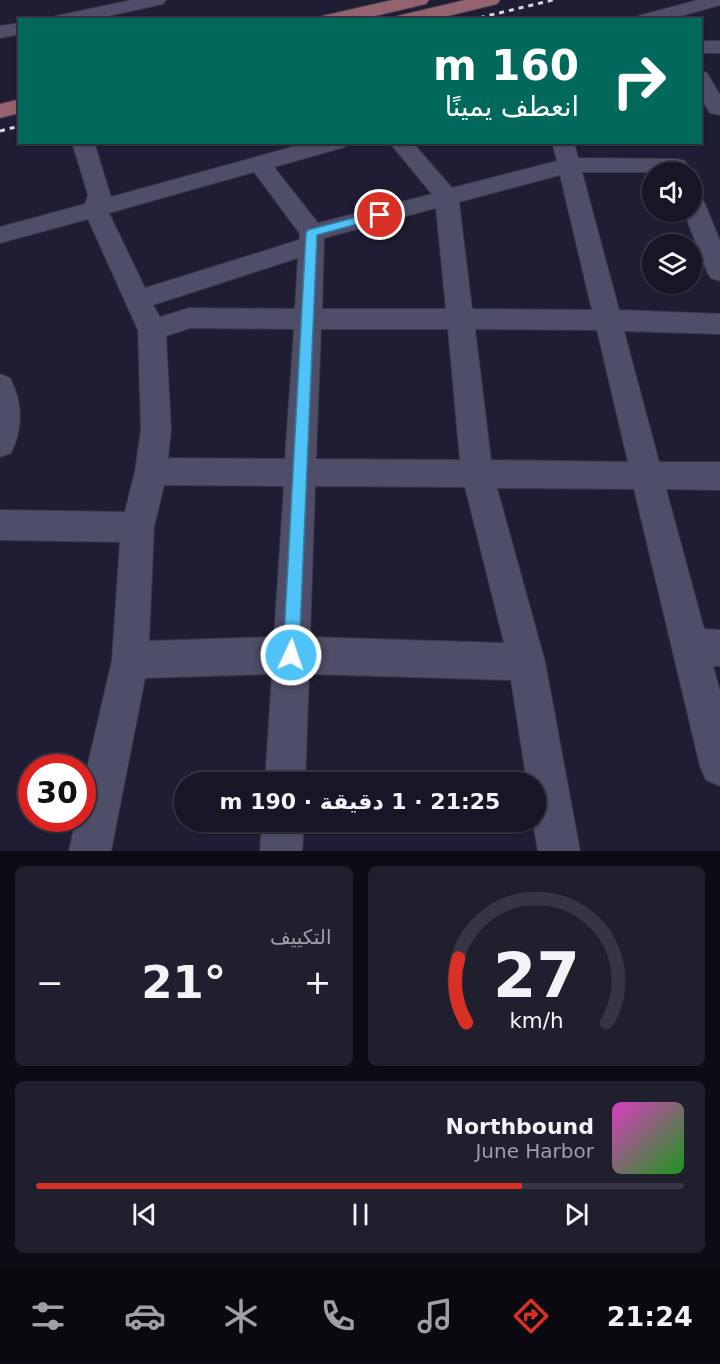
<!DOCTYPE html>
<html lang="ar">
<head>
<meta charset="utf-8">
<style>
  :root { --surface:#171626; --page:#201f2e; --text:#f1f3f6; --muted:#9e9fa7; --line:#363543; --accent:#d93025 }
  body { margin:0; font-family:"DejaVu Sans","Noto Sans Arabic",sans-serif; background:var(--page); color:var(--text); direction:rtl; height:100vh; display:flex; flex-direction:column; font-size:22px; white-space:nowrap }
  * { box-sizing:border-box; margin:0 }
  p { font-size:20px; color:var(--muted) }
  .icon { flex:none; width:33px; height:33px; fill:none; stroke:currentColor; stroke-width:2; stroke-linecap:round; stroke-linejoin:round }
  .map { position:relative; height:851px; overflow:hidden; direction:ltr }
  .side { display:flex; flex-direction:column; gap:15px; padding:15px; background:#0d0c15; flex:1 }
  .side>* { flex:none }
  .guide { position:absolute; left:18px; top:18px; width:684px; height:126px; border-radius:0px; box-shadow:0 2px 4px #0004,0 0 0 2px var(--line); direction:rtl; background:#00695c; color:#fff; overflow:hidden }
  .controls { position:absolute; left:642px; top:162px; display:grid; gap:12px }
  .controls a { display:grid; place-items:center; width:60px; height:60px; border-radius:50%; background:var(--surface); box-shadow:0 2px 4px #0004,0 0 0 2px var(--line); font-size:30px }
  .speed { position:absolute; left:18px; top:754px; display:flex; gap:12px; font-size:30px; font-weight:700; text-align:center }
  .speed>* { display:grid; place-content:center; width:78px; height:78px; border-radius:50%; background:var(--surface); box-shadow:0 2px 4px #0004,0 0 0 2px var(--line); line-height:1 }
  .speed .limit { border:9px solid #d22; background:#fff; color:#111 }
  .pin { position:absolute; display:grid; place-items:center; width:51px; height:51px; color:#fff; margin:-26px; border:3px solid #fff; border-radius:50%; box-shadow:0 2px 6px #0007 }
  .me { position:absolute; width:66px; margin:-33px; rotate:3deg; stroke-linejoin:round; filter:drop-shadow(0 0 4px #0008) }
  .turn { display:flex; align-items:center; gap:21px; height:126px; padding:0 24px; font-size:27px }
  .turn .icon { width:78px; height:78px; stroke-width:2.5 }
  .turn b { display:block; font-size:42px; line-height:51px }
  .big { font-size:45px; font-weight:700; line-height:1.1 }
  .side .widget { flex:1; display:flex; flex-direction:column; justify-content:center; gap:9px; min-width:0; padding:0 21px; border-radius:9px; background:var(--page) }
  .side .dial { align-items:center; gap:0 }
  .dial svg { height:156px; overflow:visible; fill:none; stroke:var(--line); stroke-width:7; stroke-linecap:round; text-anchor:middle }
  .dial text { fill:var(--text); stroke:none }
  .song { display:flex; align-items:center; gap:18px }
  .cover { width:72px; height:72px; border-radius:9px; background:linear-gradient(135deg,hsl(310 70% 55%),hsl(120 70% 35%)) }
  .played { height:6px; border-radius:3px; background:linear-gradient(90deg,var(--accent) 75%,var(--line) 75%) }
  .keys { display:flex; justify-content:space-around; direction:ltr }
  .heat { display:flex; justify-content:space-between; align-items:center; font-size:33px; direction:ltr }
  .side .tiles { flex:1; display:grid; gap:15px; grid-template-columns:1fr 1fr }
  .widget:last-child { grid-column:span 2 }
  .trip { position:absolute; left:174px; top:772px; width:372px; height:60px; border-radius:30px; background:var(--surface); box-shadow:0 2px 4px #0004,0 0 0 2px var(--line); font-weight:700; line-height:60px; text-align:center; direction:rtl }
  .tab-bar { display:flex; height:96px; justify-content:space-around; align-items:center; background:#09090f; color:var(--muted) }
  .tab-bar .icon { width:42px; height:42px }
  .tab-bar .active { color:var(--accent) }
  .tab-bar b { font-size:27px; color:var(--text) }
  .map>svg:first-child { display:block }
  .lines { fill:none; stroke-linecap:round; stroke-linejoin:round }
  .minor-casing { stroke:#383648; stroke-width:2 }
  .major-casing { stroke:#383648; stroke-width:2 }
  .minor { fill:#4f4e68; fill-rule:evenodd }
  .major { fill:#956270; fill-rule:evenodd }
  .rail { stroke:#d6d6e4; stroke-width:3; stroke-dasharray:5 5; stroke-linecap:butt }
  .route { fill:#4fc3f7; stroke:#337fa1; stroke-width:1.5 }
</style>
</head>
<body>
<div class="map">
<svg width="720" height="851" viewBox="0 0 720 851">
  <rect width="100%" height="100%" fill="#1f1d33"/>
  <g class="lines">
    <g class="minor-casing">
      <g id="minor">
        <polygon points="132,0 166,0 163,4 90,20 53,20 56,16"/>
        <polygon points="698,0 720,0 720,5 667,20 635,20 638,16"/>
        <polygon points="20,23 20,34 0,38 0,26"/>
        <rect x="700" y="41" width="20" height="12"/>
        <polygon points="700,71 707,73 720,95 720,115 710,113 700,97"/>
        <path d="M 72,142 L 94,142 L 111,197 L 310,142 L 348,142 L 345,147 L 274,167 L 318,223 L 432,194 L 389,142 L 412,142 L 452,188 L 557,161 L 552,142 L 574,142 L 578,158 L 677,159 L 685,161 L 688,166 L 685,171 L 679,172 L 582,172 L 619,310 L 720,314 L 720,334 L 624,331 L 659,462 L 720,462 L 720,490 L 666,489 L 704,629 L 720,630 L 720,666 L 713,666 L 720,691 L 720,786 L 706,780 L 700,766 L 634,489 L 497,488 L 545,662 L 580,851 L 538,851 L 533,822 L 536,822 L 536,783 L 527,783 L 511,680 L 309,674 L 305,783 L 265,783 L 272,674 L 145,678 L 111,851 L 69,851 L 76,819 L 82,819 L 82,790 L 112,660 L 120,542 L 0,540 L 0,510 L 125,512 L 135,471 L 141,430 L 138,330 L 88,219 L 0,243 L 0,227 L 85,204 L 88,195 ZM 254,172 L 300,234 L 299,240 L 145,288 L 109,213 ZM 560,175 L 592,310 L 472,309 L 459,202 ZM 436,208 L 446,309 L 322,309 L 324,238 ZM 298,258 L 295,309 L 189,308 L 160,317 L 153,305 ZM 190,328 L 294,329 L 285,459 L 168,458 L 171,430 L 166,336 ZM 321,329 L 448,329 L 460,460 L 316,459 ZM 475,329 L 597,330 L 628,462 L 491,460 ZM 164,485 L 284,486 L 274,637 L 149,641 L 154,527 ZM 315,486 L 465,487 L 504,643 L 310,637 Z"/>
        <polygon points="692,194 700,197 704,202 720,241 720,281 711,278 707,272 684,212 692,212"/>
        <path d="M 0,374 L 10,378 C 23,403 23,428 11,453 L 0,457 Z"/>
        <polygon points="262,822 304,822 302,851 260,851"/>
      </g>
    </g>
    <g class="major-casing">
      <g id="major">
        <polygon points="392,0 429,0 426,4 358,20 319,20 322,16"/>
        <polygon points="465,0 500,0 497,4 432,20 394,20 397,16"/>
        <polygon points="20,99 20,113 0,118 0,104"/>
      </g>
    </g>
    <use href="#minor" class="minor"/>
    <use href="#major" class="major"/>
    <g class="rail">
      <polyline points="470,20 553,0"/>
      <polyline points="0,131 20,126"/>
    </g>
  </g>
  <polygon class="route" points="380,211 383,212 383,217 317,235 299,655 297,661 291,663 285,661 283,655 306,233 308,230"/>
</svg>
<div class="controls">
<a><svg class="icon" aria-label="sound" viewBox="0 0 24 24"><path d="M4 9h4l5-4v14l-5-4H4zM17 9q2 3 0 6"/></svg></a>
<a><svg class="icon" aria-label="layers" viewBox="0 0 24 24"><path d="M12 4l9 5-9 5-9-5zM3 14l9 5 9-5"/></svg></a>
</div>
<div class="speed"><div class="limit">30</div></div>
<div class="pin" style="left:380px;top:215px;background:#d93025"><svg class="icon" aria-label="arrive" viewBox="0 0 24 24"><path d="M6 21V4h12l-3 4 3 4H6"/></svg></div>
<svg class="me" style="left:291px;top:655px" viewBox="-20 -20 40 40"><circle r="17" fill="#4fc3f7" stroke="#fff" stroke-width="3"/><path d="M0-11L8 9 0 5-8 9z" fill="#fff"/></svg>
<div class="trip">21:25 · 1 دقيقة · 190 m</div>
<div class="guide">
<div class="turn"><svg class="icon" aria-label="right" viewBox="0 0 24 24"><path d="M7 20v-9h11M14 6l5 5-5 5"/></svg><div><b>160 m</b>انعطف يمينًا</div></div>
</div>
</div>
<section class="side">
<div class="tiles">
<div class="widget dial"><svg viewBox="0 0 100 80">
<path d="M14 69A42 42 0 1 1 86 69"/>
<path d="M14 69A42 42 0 0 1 10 36" stroke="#d93025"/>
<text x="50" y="56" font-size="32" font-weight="700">27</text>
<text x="50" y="72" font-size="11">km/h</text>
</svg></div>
<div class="widget"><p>التكييف</p>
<div class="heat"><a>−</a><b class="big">21°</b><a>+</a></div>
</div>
<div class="widget">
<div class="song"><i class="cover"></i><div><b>Northbound</b><p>June Harbor</p></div></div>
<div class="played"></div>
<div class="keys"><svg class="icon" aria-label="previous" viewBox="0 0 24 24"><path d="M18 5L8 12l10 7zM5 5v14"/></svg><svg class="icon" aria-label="pause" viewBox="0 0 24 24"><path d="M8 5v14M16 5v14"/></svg><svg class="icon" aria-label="next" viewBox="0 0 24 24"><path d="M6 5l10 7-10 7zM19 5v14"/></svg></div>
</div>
</div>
</section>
<nav class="tab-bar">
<b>21:24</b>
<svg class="icon active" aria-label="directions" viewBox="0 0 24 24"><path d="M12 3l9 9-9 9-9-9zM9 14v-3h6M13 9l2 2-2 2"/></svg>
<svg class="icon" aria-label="music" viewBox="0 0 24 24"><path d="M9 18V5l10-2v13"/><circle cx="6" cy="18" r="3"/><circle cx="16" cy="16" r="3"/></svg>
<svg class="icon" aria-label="phone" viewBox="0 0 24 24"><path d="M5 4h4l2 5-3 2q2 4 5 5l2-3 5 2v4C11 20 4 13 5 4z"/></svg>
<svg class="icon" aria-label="climate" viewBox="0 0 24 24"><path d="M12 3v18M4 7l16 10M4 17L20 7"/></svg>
<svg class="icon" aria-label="car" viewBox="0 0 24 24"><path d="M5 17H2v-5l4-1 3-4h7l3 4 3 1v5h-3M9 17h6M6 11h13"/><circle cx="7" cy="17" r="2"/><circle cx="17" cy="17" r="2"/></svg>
<svg class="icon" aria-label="filters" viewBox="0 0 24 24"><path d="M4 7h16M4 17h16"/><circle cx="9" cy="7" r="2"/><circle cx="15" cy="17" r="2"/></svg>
</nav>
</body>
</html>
